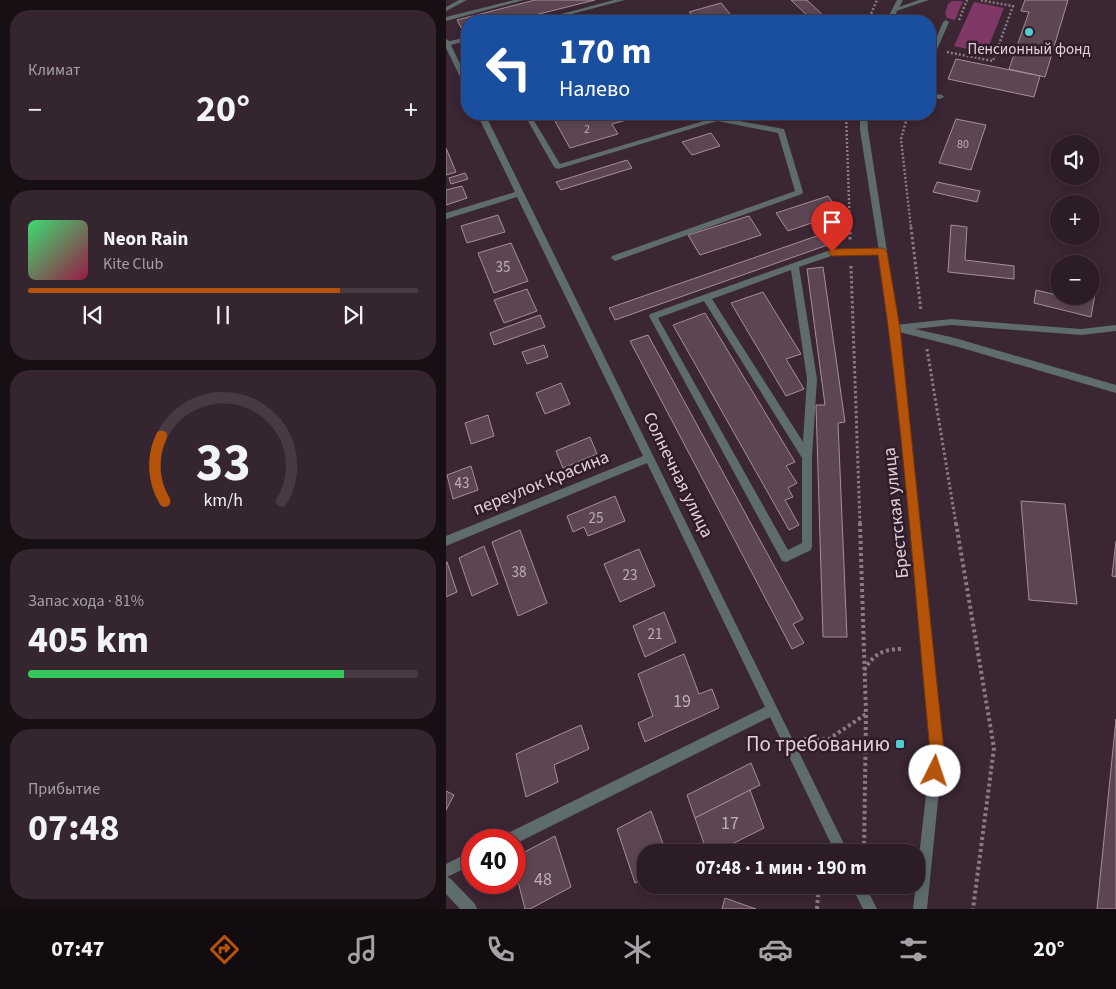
<!DOCTYPE html>
<html lang="ru">
<head>
<meta charset="utf-8">
<style>
  :root { --surface:#2c1c26; --page:#34252e; --text:#f1f3f6; --muted:#a6a1a7; --line:#483a43; --accent:#b45309 }
  body { margin:0; font-family:"Source Sans 3",sans-serif; background:var(--page); color:var(--text); height:100vh; display:flex; flex-direction:column; font-size:19px; white-space:nowrap }
  * { box-sizing:border-box; margin:0 }
  p { font-size:16px; color:var(--muted) }
  .icon { flex:none; width:28px; height:28px; fill:none; stroke:currentColor; stroke-width:2; stroke-linecap:round; stroke-linejoin:round }
  .map { position:relative; flex:1; overflow:hidden }
  .sheet { display:flex; flex-direction:column; gap:10px; padding:10px; background:#180f15; width:446px }
  .sheet>* { flex:none }
  .top-card { position:absolute; left:15px; top:15px; width:475px; height:105px; border-radius:20px; box-shadow:0 2px 12px #0003,0 0 0 1px var(--line); background:#1a4fa0; color:#fff; overflow:hidden }
  .controls { position:absolute; left:604px; top:135px; display:grid; gap:10px }
  .controls a { display:grid; place-items:center; width:50px; height:50px; border-radius:50%; background:var(--surface); box-shadow:0 2px 12px #0003,0 0 0 1px var(--line); font-size:25px }
  .speed { position:absolute; left:15px; top:829px; display:flex; gap:10px; font-size:25px; font-weight:700; text-align:center }
  .speed>* { display:grid; place-content:center; width:65px; height:65px; border-radius:50%; background:var(--surface); box-shadow:0 2px 12px #0003,0 0 0 1px var(--line); line-height:1 }
  .speed .limit { border:8px solid #d22; background:#fff; color:#111 }
  .pin { position:absolute; display:grid; place-items:center; width:42px; height:42px; color:#fff; margin:-51px -21px; border-radius:50% 50% 50% 0; rotate:-45deg; box-shadow:0 0 5px #0007 }
  .pin .icon { rotate:45deg }
  .me { position:absolute; width:55px; margin:-28px; rotate:4deg; stroke-linejoin:round; filter:drop-shadow(0 0 4px #0008) }
  .turn { display:flex; align-items:center; gap:18px; height:105px; padding:0 15px; font-size:22px }
  .turn .icon { width:65px; height:65px; stroke-width:2.5 }
  .turn b { display:block; font-size:35px; line-height:42px }
  .big { font-size:38px; font-weight:700; line-height:1.1 }
  .sheet .card { flex:1; display:flex; flex-direction:column; justify-content:center; gap:8px; min-width:0; padding:0 18px; border-radius:20px; background:var(--page) }
  .sheet .dial { align-items:center; gap:0 }
  .dial svg { height:130px; overflow:visible; fill:none; stroke:var(--line); stroke-width:7; stroke-linecap:round; text-anchor:middle }
  .dial text { fill:var(--text); stroke:none }
  .song { display:flex; align-items:center; gap:15px }
  .cover { width:60px; height:60px; border-radius:8px; background:linear-gradient(135deg,hsl(140 70% 55%),hsl(340 70% 35%)) }
  .played { height:5px; border-radius:2px; background:linear-gradient(90deg,var(--accent) 80%,var(--line) 80%) }
  .keys { display:flex; justify-content:space-around; direction:ltr }
  .heat { display:flex; justify-content:space-between; align-items:center; font-size:28px; direction:ltr }
  .charge { height:8px; border-radius:4px; background:linear-gradient(90deg,#34c759 81%,var(--line) 0) }
  .trip { position:absolute; left:191px; top:844px; width:288px; height:50px; border-radius:20px; background:var(--surface); box-shadow:0 2px 12px #0003,0 0 0 1px var(--line); font-weight:700; line-height:50px; text-align:center }
  .tabs { display:flex; height:80px; justify-content:space-around; align-items:center; background:#120b0f; color:var(--muted) }
  .tabs .icon { width:35px; height:35px }
  .tabs .current { color:var(--accent) }
  .tabs b { font-size:22px; color:var(--text) }
  main { display:flex; flex:1; min-height:0 }
  .map>svg:first-child { display:block }
  .green { fill:#803866 }
  .building { fill:#5d4653; stroke:#a88d9c }
  .lines { fill:none; stroke-linecap:round; stroke-linejoin:round }
  .path-far2 { stroke:#8b7983; stroke-width:2.5; stroke-dasharray:2 2; stroke-linecap:butt }
  .path-far1 { stroke:#8b7983; stroke-width:3; stroke-dasharray:2.5 2.5; stroke-linecap:butt }
  .path { stroke:#8b7983; stroke-width:4; stroke-dasharray:3 3; stroke-linecap:butt }
  .service { fill:#5e6c6c; fill-rule:evenodd }
  .minor { fill:#5e6c6c; fill-rule:evenodd }
  .tertiary { fill:#5e6c6c; fill-rule:evenodd }
  .route { fill:#b45309; stroke:#753606 }
  .poi-dot { fill:#51ccd1; stroke:#311c29; stroke-width:2 }
  .labels { text-anchor:middle; dominant-baseline:central; stroke-width:5; stroke-linejoin:round; paint-order:stroke }
  .far-number-label { font-size:12px; fill:#bfaeb8 }
  .far-poi-label { font-size:15px; fill:#e0d1d9; stroke:#311c29 }
  .number-label { font-size:15px; fill:#bfaeb8 }
  .street-label { font-size:18px; fill:#e0d1d9; stroke:#311c29 }
  .near-number-label { font-size:18px; fill:#bfaeb8 }
  .near-poi-label { font-size:21px; fill:#e0d1d9; stroke:#311c29; text-anchor:end }
</style>
</head>
<body>
<main>
<section class="sheet">
<div class="card"><p>Климат</p>
<div class="heat"><a>−</a><b class="big">20°</b><a>+</a></div>
</div>
<div class="card">
<div class="song"><i class="cover"></i><div><b>Neon Rain</b><p>Kite Club</p></div></div>
<div class="played"></div>
<div class="keys"><svg class="icon" aria-label="previous" viewBox="0 0 24 24"><path d="M18 5L8 12l10 7zM5 5v14"/></svg><svg class="icon" aria-label="pause" viewBox="0 0 24 24"><path d="M8 5v14M16 5v14"/></svg><svg class="icon" aria-label="next" viewBox="0 0 24 24"><path d="M6 5l10 7-10 7zM19 5v14"/></svg></div>
</div>
<div class="card dial"><svg viewBox="0 0 100 80">
<path d="M14 69A42 42 0 1 1 86 69"/>
<path d="M14 69A42 42 0 0 1 12 29" stroke="#b45309"/>
<text x="50" y="56" font-size="32" font-weight="700">33</text>
<text x="50" y="72" font-size="11">km/h</text>
</svg></div>
<div class="card"><p>Запас хода · 81%</p><b class="big">405 km</b><div class="charge"></div></div>
<div class="card"><p>Прибытие</p><b class="big">07:48</b></div>
</section>
<div class="map">
<svg width="670" height="909" viewBox="0 0 670 909">
  <rect width="100%" height="100%" fill="#3b2633"/>
  <g class="green">
    <polygon points="506,1 517,1 509,20 501,18 499,13 502,4"/>
    <polygon points="528,2 558,8 540,53 508,46"/>
  </g>
  <g class="building">
    <polygon points="89,0 149,0 65,21 21,21 21,33 18,33 11,20"/>
    <polygon points="345,0 361,0 383,21 367,21"/>
    <polygon points="579,0 622,0 599,77 563,69 583,12 575,11"/>
    <polygon points="275,3 290,21 219,21 245,14 243,12"/>
    <polygon points="510,59 594,76 588,97 502,79"/>
    <polygon points="105,114 202,114 166,124 172,134 124,148"/>
    <polygon points="510,119 540,125 525,170 493,163"/>
    <polygon points="265,133 274,146 246,155 236,142"/>
    <polygon points="0,148 10,172 0,175"/>
    <polygon points="181,160 186,168 115,190 110,182"/>
    <polygon points="19,173 22,179 5,184 3,178"/>
    <polygon points="491,182 534,191 531,202 487,192"/>
    <polygon points="16,186 21,198 0,205 0,190"/>
    <polygon points="382,196 395,213 342,231 330,213"/>
    <polygon points="52,215 59,232 21,243 15,226"/>
    <polygon points="303,216 315,235 254,255 242,235"/>
    <polygon points="505,225 521,227 519,260 568,266 568,279 502,272"/>
    <polygon points="385,231 393,241 169,320 163,308"/>
    <polygon points="65,243 82,281 48,293 32,253"/>
    <polygon points="377,267 399,422 392,423 401,637 377,637 370,405 379,405 361,269"/>
    <polygon points="645,287 650,288 645,317 588,303 590,290 627,299 627,296 645,296"/>
    <polygon points="81,289 91,311 58,323 48,300"/>
    <polygon points="317,292 355,354 340,359 358,389 340,396 285,303"/>
    <polygon points="259,313 349,462 340,466 351,483 342,488 347,497 339,500 353,525 343,530 227,325"/>
    <polygon points="94,315 99,327 48,345 44,333"/>
    <polygon points="202,335 357,619 347,624 358,643 346,649 184,341"/>
    <polygon points="98,345 102,357 81,364 76,352"/>
    <polygon points="115,383 124,404 99,414 90,393"/>
    <polygon points="42,415 48,436 25,444 19,423"/>
    <polygon points="144,437 151,454 117,468 110,451"/>
    <polygon points="25,466 32,490 7,499 1,475"/>
    <polygon points="169,496 179,521 142,536 138,527 127,532 121,516"/>
    <polygon points="575,501 619,504 631,604 583,600"/>
    <polygon points="74,530 101,603 72,616 46,542"/>
    <polygon points="670,541 670,577 666,576"/>
    <polygon points="38,546 52,584 26,596 13,558"/>
    <polygon points="193,549 209,586 174,602 158,564"/>
    <polygon points="1,562 11,592 0,597 0,562"/>
    <polygon points="218,612 230,642 199,657 187,626"/>
    <polygon points="238,654 253,694 266,689 273,708 199,742 192,723 207,716 192,674"/>
    <polygon points="670,719 670,909 651,909"/>
    <polygon points="135,725 143,749 108,765 112,782 80,797 70,754"/>
    <polygon points="305,763 314,785 249,818 241,795"/>
    <polygon points="304,790 318,828 270,852 261,852 249,818"/>
    <polygon points="0,791 8,795 0,810"/>
    <polygon points="205,811 220,852 200,852 200,877 189,883 171,829"/>
    <polygon points="109,836 125,887 84,909 79,909 69,870 69,857"/>
    <polygon points="279,898 310,909 276,909"/>
  </g>
  <g class="lines">
    <g class="path-far2">
      <polyline points="513,20 521,0"/>
      <polyline points="422,21 431,0"/>
      <polyline points="501,52 547,61 567,6 533,0"/>
      <polyline points="400,114 404,228"/>
      <polyline points="462,114 455,139 465,228"/>
    </g>
    <g class="path-far1">
      <polyline points="404,227 404,240"/>
      <polyline points="465,227 475,311"/>
      <polyline points="405,266 414,524"/>
      <polyline points="481,349 510,524"/>
    </g>
    <g class="path">
      <polyline points="414,523 420,714 418,852"/>
      <polyline points="510,523 548,748 527,909"/>
      <path d="M 418,670 C 428,654 437,649 456,649"/>
      <polyline points="358,739 383,739 420,714"/>
      <polyline points="371,909 372,896 382,885"/>
    </g>
    <g class="service">
      <polygon points="13,0 21,0 0,11 0,7"/>
      <polygon points="68,0 78,0 0,21 0,17"/>
      <polygon points="168,0 179,0 99,21 89,21"/>
      <polygon points="473,0 483,0 450,11 447,9"/>
      <polygon points="500,20 503,22 487,59 484,61 484,52 497,22"/>
      <polygon points="21,37 21,41 0,46 0,42"/>
      <polygon points="484,93 496,95 498,97 494,99 484,97"/>
      <polygon points="78,114 84,114 114,164 271,117 338,129 357,192 356,194 169,261 165,258 166,256 349,191 332,133 271,121 112,169 108,167"/>
      <path d="M 387,249 L 437,249 L 441,252 L 437,255 L 388,255 L 353,267 L 371,379 L 366,457 L 366,546 L 365,550 L 340,562 L 336,561 L 203,316 L 204,314 ZM 345,270 L 361,379 L 357,442 L 266,299 ZM 258,301 L 356,458 L 356,543 L 342,550 L 212,318 Z"/>
      <polygon points="505,319 635,329 670,325 670,331 635,335 505,325 469,329 509,338 670,385 670,393 509,346 449,331 445,328 449,325"/>
    </g>
    <g class="minor">
      <polygon points="0,39 3,41 21,78 21,87 18,85 0,48"/>
      <polygon points="31,114 39,114 402,852 389,852 324,717 69,844 69,840 56,840 58,835 319,707 201,463 0,546 0,536 197,456 71,197 0,219 0,213 69,192"/>
      <polygon points="26,851 26,865 1,877 5,879 29,904 31,909 14,909 0,894 0,864"/>
      <polygon points="405,885 419,885 431,909 417,909"/>
    </g>
    <g class="tertiary">
      <polygon points="451,0 457,0 446,21 440,21"/>
      <polygon points="414,114 421,114 422,130 453,328 497,751 481,909 467,909 485,751 445,328 414,130"/>
    </g>
  </g>
  <path class="route" d="M 437,248 L 441,252 L 454,328 L 498,751 L 494,776 L 489,778 L 484,776 L 482,771 L 484,751 C 468,586 457,419 432,255 L 386,256 L 382,252 L 386,249 Z"/>
  <g class="poi-dot">
    <circle cx="583" cy="32" r="5"/>
    <rect x="449" y="739" width="10" height="10" rx="2.5"/>
  </g>
  <g class="labels">
    <g class="far-number-label">
      <text x="141" y="129">2</text>
      <text x="517" y="144">80</text>
    </g>
    <g class="far-poi-label">
      <text x="583" y="49">Пенсионный фонд</text>
    </g>
    <g class="number-label">
      <text x="57" y="267">35</text>
      <text x="16" y="483">43</text>
      <text x="150" y="518">25</text>
      <text x="73" y="572">38</text>
      <text x="184" y="575">23</text>
      <text x="209" y="634">21</text>
    </g>
    <g class="street-label">
      <text transform="translate(232 475) rotate(64)">Солнечная улица</text>
      <text transform="translate(95 483) rotate(-22)">переулок Красина</text>
      <text transform="translate(450 513) rotate(-96)">Брестская улица</text>
    </g>
    <g class="near-number-label">
      <text x="236" y="701">19</text>
      <text x="284" y="823">17</text>
      <text x="97" y="879">48</text>
    </g>
    <g class="near-poi-label">
      <text x="444" y="744">По требованию</text>
    </g>
  </g>
</svg>
<div class="controls">
<a><svg class="icon" aria-label="sound" viewBox="0 0 24 24"><path d="M4 9h4l5-4v14l-5-4H4zM17 9q2 3 0 6"/></svg></a>
<a>+</a>
<a>−</a>
</div>
<div class="speed"><div class="limit">40</div></div>
<div class="pin" style="left:386px;top:252px;background:#d93025"><svg class="icon" aria-label="arrive" viewBox="0 0 24 24"><path d="M6 21V4h12l-3 4 3 4H6"/></svg></div>
<svg class="me" style="left:489px;top:771px" viewBox="-20 -20 40 40"><circle r="19" fill="#fff"/><path d="M0-13L10 11 0 6-10 11z" fill="#b45309"/></svg>
<div class="trip">07:48 · 1 мин · 190 m</div>
<div class="top-card">
<div class="turn"><svg class="icon" aria-label="left" viewBox="0 0 24 24"><path d="M17 20v-9H6M10 6l-5 5 5 5"/></svg><div><b>170 m</b>Налево</div></div>
</div>
</div>
</main>
<nav class="tabs">
<b>07:47</b>
<svg class="icon current" aria-label="directions" viewBox="0 0 24 24"><path d="M12 3l9 9-9 9-9-9zM9 14v-3h6M13 9l2 2-2 2"/></svg>
<svg class="icon" aria-label="music" viewBox="0 0 24 24"><path d="M9 18V5l10-2v13"/><circle cx="6" cy="18" r="3"/><circle cx="16" cy="16" r="3"/></svg>
<svg class="icon" aria-label="phone" viewBox="0 0 24 24"><path d="M5 4h4l2 5-3 2q2 4 5 5l2-3 5 2v4C11 20 4 13 5 4z"/></svg>
<svg class="icon" aria-label="climate" viewBox="0 0 24 24"><path d="M12 3v18M4 7l16 10M4 17L20 7"/></svg>
<svg class="icon" aria-label="car" viewBox="0 0 24 24"><path d="M5 17H2v-5l4-1 3-4h7l3 4 3 1v5h-3M9 17h6M6 11h13"/><circle cx="7" cy="17" r="2"/><circle cx="17" cy="17" r="2"/></svg>
<svg class="icon" aria-label="filters" viewBox="0 0 24 24"><path d="M4 7h16M4 17h16"/><circle cx="9" cy="7" r="2"/><circle cx="15" cy="17" r="2"/></svg>
<b>20°</b>
</nav>
</body>
</html>
